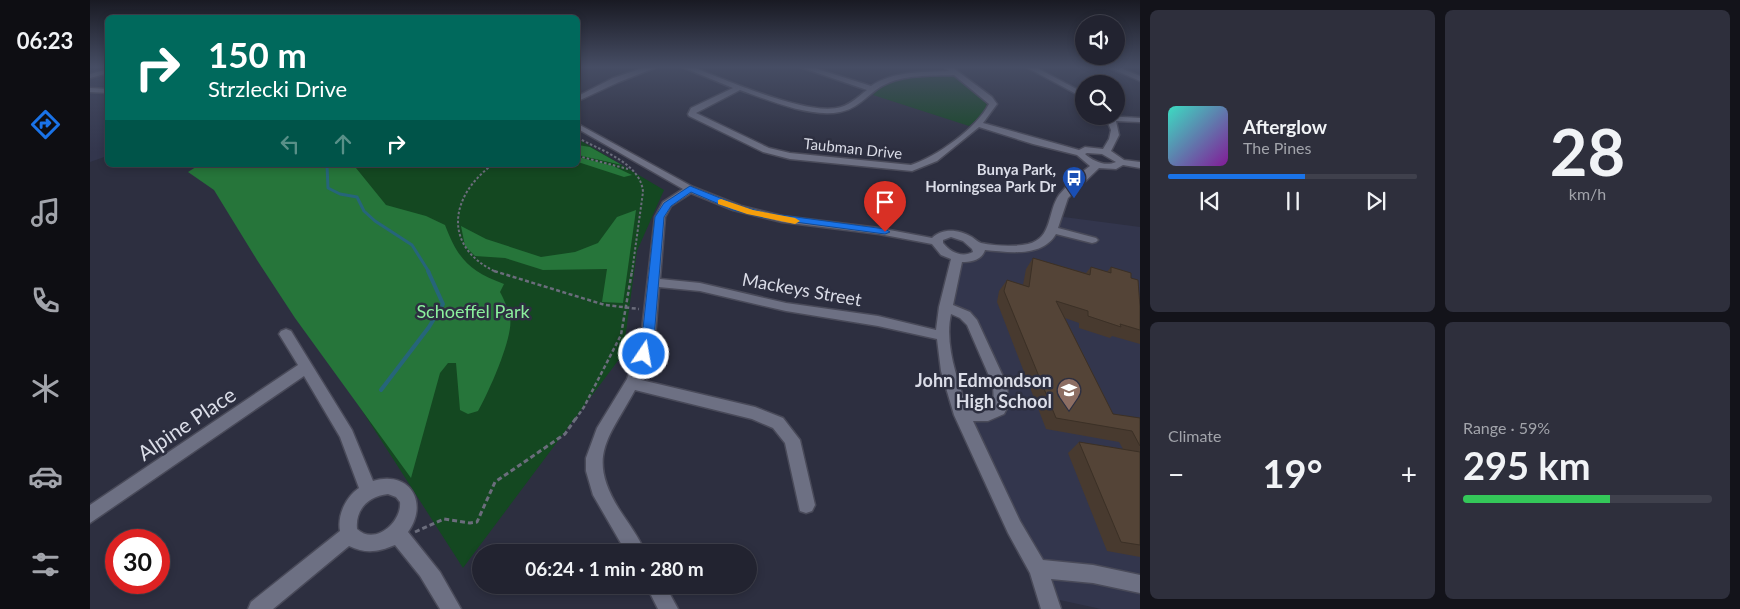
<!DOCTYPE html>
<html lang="en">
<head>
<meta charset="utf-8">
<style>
  :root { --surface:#222330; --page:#2e2f3c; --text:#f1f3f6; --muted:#a2a4ab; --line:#3f404c; --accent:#1a73e8 }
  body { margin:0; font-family:Lato,sans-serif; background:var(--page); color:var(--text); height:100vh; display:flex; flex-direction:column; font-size:19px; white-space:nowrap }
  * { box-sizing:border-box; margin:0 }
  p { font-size:16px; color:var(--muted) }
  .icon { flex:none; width:28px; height:28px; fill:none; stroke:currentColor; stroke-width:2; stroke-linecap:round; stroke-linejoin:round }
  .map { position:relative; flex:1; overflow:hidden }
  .side { display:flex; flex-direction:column; gap:10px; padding:10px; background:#13131a; width:600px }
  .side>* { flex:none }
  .banner { position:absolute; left:15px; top:15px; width:475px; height:152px; border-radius:8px; box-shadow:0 2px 8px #0003,0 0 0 1px var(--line); background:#00695c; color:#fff; overflow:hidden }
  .controls { position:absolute; left:985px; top:15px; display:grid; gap:10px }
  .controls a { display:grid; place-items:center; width:50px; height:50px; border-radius:50%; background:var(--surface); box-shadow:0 2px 8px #0003,0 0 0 1px var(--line); font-size:25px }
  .speed { position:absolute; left:15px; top:529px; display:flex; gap:10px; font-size:25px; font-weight:700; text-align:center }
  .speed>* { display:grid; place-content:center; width:65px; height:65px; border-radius:50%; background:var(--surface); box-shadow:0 2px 8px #0003,0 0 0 1px var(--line); line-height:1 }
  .speed .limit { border:8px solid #d22; background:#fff; color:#111 }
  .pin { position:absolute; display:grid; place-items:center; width:42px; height:42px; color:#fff; margin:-51px -21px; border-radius:50% 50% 50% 0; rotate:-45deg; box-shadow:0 0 5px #0007 }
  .pin .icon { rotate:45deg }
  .me { position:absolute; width:55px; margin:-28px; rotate:12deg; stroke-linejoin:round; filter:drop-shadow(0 0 4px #0008) }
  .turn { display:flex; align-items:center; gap:18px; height:105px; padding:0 20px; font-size:22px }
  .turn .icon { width:65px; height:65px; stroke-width:2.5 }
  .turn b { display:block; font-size:35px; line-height:42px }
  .lanes { display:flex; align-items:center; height:48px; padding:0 20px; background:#0003; justify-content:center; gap:25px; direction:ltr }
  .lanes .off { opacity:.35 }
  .big { font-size:38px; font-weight:700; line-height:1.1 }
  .side .card { flex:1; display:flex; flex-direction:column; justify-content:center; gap:8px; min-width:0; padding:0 18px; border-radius:8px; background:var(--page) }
  .side .dial { align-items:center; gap:0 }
  .dial b { font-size:65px; line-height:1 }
  .song { display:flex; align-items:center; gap:15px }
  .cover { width:60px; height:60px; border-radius:8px; background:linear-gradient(135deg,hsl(170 70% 55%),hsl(290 70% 35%)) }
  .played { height:5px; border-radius:2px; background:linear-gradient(90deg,var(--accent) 55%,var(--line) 55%) }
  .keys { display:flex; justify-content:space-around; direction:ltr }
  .heat { display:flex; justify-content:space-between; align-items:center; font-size:28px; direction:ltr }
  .charge { height:8px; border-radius:4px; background:linear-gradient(90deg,#34c759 59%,var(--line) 0) }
  .side .tiles { flex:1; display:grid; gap:10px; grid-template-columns:repeat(2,1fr) }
  .trip { position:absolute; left:382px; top:544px; width:285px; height:50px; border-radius:25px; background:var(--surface); box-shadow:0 2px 8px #0003,0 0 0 1px var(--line); font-weight:700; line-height:50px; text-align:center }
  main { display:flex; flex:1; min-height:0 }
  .tab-bar { display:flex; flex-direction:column; width:90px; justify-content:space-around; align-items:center; background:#0e0e13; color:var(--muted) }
  .tab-bar .icon { width:35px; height:35px }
  .tab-bar .on { color:var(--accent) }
  .tab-bar b { font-size:22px; color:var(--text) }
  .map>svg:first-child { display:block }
  .built { fill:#33364d }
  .green { fill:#144821 }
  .forest { fill:#26753a }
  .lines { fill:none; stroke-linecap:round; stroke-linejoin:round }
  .stream-far1 { stroke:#26657a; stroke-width:3 }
  .stream { stroke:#26657a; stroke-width:4 }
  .minor-casing { stroke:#494a59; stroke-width:3 }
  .path-far2 { stroke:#6b6d7c; stroke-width:2; stroke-dasharray:2.5 2; stroke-linecap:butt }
  .path-far1 { stroke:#6b6d7c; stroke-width:2.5; stroke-dasharray:4 2.5; stroke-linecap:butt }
  .path { stroke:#6b6d7c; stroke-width:3; stroke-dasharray:5 3; stroke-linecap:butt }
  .minor { fill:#6d7083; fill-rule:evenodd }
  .wall { fill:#483a2f }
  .building { fill:#544437; stroke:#3b3026 }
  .route { fill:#1a73e8; stroke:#114b97 }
  .slow { fill:#f59e0b }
  .labels { text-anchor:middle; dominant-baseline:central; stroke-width:5; stroke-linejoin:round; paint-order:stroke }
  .far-street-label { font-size:15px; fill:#dadce7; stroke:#2d2f40 }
  .far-poi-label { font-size:15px; font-weight:bold; fill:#dadce7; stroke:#2d2f40; text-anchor:end }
  .street-label { font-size:18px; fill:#dadce7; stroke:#2d2f40 }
  .park-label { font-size:18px; fill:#8bf09d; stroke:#2d2f40 }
  .poi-label { font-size:18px; font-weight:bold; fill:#dadce7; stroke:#2d2f40; text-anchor:end }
  .near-street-label { font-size:21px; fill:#dadce7; stroke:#2d2f40 }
</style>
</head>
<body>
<main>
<nav class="tab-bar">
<b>06:23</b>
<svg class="icon on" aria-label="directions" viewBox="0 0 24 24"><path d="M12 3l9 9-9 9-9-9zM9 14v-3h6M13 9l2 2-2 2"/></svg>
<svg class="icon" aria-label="music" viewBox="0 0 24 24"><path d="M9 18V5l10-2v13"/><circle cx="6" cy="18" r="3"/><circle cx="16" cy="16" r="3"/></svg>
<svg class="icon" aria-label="phone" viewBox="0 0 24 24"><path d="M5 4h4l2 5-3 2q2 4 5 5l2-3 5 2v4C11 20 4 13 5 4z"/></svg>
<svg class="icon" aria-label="climate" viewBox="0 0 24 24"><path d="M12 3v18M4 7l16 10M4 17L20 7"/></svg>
<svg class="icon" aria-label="car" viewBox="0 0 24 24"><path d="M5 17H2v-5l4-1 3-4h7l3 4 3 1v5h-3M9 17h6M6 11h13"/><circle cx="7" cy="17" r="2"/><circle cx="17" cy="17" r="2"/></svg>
<svg class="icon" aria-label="filters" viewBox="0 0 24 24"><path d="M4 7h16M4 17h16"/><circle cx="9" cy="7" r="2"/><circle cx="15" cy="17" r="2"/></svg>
</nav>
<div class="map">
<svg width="1050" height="609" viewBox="0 0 1050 609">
  <rect width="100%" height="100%" fill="#2d2f40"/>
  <g class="built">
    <polygon points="0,67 17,67 17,156 0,162"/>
    <polygon points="966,216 1050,227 1050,609 1011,609 956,597 872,415 894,415 913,402 884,327 855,307 867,257 875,258 889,250 950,244"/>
  </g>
  <g class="green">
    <path d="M 863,74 L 888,92 L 897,103 L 895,112 L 879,126 L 783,95 C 803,74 836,76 863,74 Z"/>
    <polygon points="488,139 574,190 547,251 533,354 373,568 205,306 139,165 488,165"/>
  </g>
  <g class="forest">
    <polygon points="488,145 500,147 532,165 488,155"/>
    <polygon points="488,157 523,166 542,175 534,177 488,162"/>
    <path d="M 109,165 L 266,165 L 266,168 L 296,205 L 336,216 L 355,225 C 368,259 379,271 414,284 L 410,292 C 414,299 418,309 420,318 C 424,336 398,394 388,411 L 378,414 L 370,410 L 366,363 L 358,363 L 350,373 L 321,478 L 205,318 L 167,260 L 124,190 L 98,172 Z"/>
    <polygon points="546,210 533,303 512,302 517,269 453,270 415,258 385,256 375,246 371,226 396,239 451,257 485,252 508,243 527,217"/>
  </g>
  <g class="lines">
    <polyline class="stream-far1" points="237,165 238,188 250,194 267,197 274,211 285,221 322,245 339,272"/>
    <polyline class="stream" points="291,390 339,327 353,304 338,271"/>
    <g class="minor-casing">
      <g id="minor">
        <polygon points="556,67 567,67 529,82 488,101 488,96 523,78"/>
        <path d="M 592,67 L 602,67 C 635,79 718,117 751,107 C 761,104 769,96 777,90 L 710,67 L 721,67 L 781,86 C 803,71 833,72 859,71 L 854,67 L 862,67 L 902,97 L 907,104 L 893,123 L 989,150 L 995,147 L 1013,149 L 1019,139 L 1021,130 L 1015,116 L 1050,118 L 1050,122 L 1026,121 L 1029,135 L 1021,151 L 1034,160 L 1050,162 L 1050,168 L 1033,165 L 1026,169 L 1009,168 L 978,198 L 968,228 L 1006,238 L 1008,240 L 1006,242 L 1002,243 L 966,234 C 952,258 918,252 895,250 C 892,260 881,262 872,262 L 863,305 L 880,312 L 887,320 L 917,385 L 919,404 L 914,414 L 898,421 L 883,421 L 930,521 L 953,560 L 1003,565 L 1050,575 L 1050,593 L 1003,583 L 961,579 L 971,609 L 951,609 L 940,573 L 918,533 L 864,415 L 851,371 L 847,339 L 788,326 L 696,311 L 610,291 L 569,287 L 565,338 L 551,380 L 665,407 L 693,418 L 710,440 L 725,505 L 722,511 L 716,513 L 710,511 L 695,443 L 683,428 L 662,419 L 545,390 C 519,438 496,456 529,509 C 538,523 549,537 555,552 L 536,552 L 503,495 L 496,471 L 496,458 L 507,428 L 537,379 L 551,338 L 565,217 L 573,202 L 593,189 L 488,129 L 488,124 L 603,187 L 651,206 L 692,216 L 789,228 L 842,238 C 853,227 870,230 882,237 C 885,239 888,242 891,243 C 905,246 924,247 938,244 C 963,238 957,212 969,195 C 978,184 989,174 1000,166 L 987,155 L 943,144 L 889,127 L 847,161 L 822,171 L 700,159 L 673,152 L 599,116 L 598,114 L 601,108 L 643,88 ZM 864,75 L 899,104 C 887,128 846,157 821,165 L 700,153 L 679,148 L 606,113 L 650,90 C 678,100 720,118 750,112 C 768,109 778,94 792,86 C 814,74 840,76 864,75 ZM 997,153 L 1012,154 L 1026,162 C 1015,167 1003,161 995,154 ZM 601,193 L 643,210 L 692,222 L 789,234 L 842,244 L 851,255 L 861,259 L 849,307 L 846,330 L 788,316 L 696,303 L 610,283 L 570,279 L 575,217 L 581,206 ZM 861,237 L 873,241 L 882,249 L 883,252 C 872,258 860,252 853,243 L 853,240 ZM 861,314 L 870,318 L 877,325 L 903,385 L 904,404 L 898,408 L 877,409 C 868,380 854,345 861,314 Z"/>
        <polygon points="936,67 945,67 994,93 994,98"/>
        <polygon points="1018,67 1028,67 1050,76 1050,81"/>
        <polygon points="18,69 18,73 0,78 0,74"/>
        <polygon points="0,88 18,89 18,93 0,92"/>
        <path d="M 196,329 L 201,331 L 262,430 L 283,481 C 320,470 339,503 318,532 L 350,572 L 371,609 L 350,609 L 330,576 L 305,545 C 288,552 276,554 259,546 L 183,609 L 158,609 L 161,602 L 250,531 C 247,515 256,497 269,488 L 250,437 L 214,376 L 0,523 L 0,505 L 208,365 L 189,334 L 191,331 ZM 298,494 L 306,497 L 310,502 C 312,522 285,546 267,529 C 265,509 279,496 298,494 Z"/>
        <polygon points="556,585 575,585 588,609 568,609"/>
      </g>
    </g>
    <g class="path-far2">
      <path d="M 488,138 C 510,150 551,163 553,192 L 542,272"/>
      <polyline points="488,156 538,169"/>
      <path d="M 402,165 C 359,197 353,247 406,272"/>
    </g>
    <g class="path-far1">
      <polyline points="404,271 515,305 549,309"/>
      <polyline points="485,420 494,407 531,335 542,271"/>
    </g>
    <polyline class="path" points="325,532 354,519 380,523 387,522 405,482 475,434 486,418"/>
    <use href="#minor" class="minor"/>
  </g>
  <polygon class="wall" points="943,258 996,273 1001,267 1017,272 1021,267 1041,278 1050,306 1050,344 1022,336 1020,338 989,328 989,323 975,318 1023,414 1050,418 1050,557 1017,551 978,453 989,442 1033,449 1029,442 956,429 907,302 909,291 917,280 933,285 936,269"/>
  <g class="building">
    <polygon points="943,258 1000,275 1001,267 1021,273 1021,267 1041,273 1041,278 1048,280 1050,306 1050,330 1030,324 1031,327 998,316 998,311 966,301 1023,414 1050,418 1050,446 1042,431 966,418 914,291 917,280 939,287"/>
    <polygon points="989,442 1050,452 1050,545 1031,542"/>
  </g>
  <linearGradient id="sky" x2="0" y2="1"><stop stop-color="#191a23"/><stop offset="0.44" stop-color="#464d64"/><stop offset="1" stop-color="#464d64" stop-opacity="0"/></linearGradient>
  <rect width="1050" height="152" fill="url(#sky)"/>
  <polygon class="route" points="600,186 650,206 676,213 795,229 800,232 795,234 675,218 643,210 601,192 581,206 574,217 564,338 558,357 549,357 547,354 552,338 565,217 574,203"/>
  <polygon class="slow" points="631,199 663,210 705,218 710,221 705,224 657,214 628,204 628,200"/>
  <defs>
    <g id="bus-pin" transform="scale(1.25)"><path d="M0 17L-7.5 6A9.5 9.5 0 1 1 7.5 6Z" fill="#1a4fb4" stroke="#2d2f40"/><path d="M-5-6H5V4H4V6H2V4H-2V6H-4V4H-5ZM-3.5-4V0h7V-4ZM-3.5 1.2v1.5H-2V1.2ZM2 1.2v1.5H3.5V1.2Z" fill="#fff"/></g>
    <g id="school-pin" transform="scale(1.25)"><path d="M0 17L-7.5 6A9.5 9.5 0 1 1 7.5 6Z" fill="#8d6e63" stroke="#2d2f40"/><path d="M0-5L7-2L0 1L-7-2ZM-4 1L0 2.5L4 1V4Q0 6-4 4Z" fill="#fff"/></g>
  </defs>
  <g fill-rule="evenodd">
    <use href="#bus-pin" x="984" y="178"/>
    <use href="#school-pin" x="979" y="390"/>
  </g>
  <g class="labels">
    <g class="far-street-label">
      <text transform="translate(763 148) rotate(6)">Taubman Drive</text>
    </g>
    <g class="far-poi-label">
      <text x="966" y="169">Bunya Park,<tspan x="966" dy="17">Horningsea Park Dr</tspan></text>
    </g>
    <g class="street-label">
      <text transform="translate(712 289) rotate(10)">Mackeys Street</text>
    </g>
    <g class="park-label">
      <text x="383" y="311">Schoeffel Park</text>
    </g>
    <g class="poi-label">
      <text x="962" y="380">John Edmondson<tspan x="962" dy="21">High School</tspan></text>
    </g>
    <g class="near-street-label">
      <text transform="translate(96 423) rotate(-34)">Alpine Place</text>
    </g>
  </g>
</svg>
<div class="controls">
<a><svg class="icon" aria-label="sound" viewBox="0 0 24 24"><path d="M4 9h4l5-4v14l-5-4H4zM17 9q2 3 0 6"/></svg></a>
<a><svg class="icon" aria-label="search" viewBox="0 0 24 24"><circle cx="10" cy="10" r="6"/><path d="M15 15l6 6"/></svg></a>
</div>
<div class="speed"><div class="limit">30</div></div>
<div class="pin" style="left:795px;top:232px;background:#d93025"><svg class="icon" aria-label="arrive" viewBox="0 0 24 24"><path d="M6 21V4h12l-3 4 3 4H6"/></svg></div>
<svg class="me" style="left:554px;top:354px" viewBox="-20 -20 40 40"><circle r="17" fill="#1a73e8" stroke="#fff" stroke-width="3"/><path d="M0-11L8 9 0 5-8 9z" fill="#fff"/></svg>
<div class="trip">06:24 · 1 min · 280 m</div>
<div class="banner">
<div class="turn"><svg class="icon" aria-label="right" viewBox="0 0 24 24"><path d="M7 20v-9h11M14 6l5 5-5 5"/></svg><div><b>150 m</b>Strzlecki Drive</div></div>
<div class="lanes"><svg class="icon off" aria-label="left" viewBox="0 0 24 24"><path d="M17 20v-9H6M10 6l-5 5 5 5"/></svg><svg class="icon off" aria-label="ahead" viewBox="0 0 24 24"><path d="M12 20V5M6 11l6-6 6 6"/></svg><svg class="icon" aria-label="right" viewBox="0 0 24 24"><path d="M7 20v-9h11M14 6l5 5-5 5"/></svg></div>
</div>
</div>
<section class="side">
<div class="tiles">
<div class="card">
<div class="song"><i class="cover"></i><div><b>Afterglow</b><p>The Pines</p></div></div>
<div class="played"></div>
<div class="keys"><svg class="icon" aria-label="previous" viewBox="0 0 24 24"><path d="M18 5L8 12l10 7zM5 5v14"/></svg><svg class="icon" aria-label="pause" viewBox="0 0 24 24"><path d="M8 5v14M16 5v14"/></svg><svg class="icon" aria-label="next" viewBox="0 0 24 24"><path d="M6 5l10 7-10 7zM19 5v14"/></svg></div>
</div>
<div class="card dial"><b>28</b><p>km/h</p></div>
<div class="card"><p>Climate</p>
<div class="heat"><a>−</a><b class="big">19°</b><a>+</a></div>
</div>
<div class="card"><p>Range · 59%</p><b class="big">295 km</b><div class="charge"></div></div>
</div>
</section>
</main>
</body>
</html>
